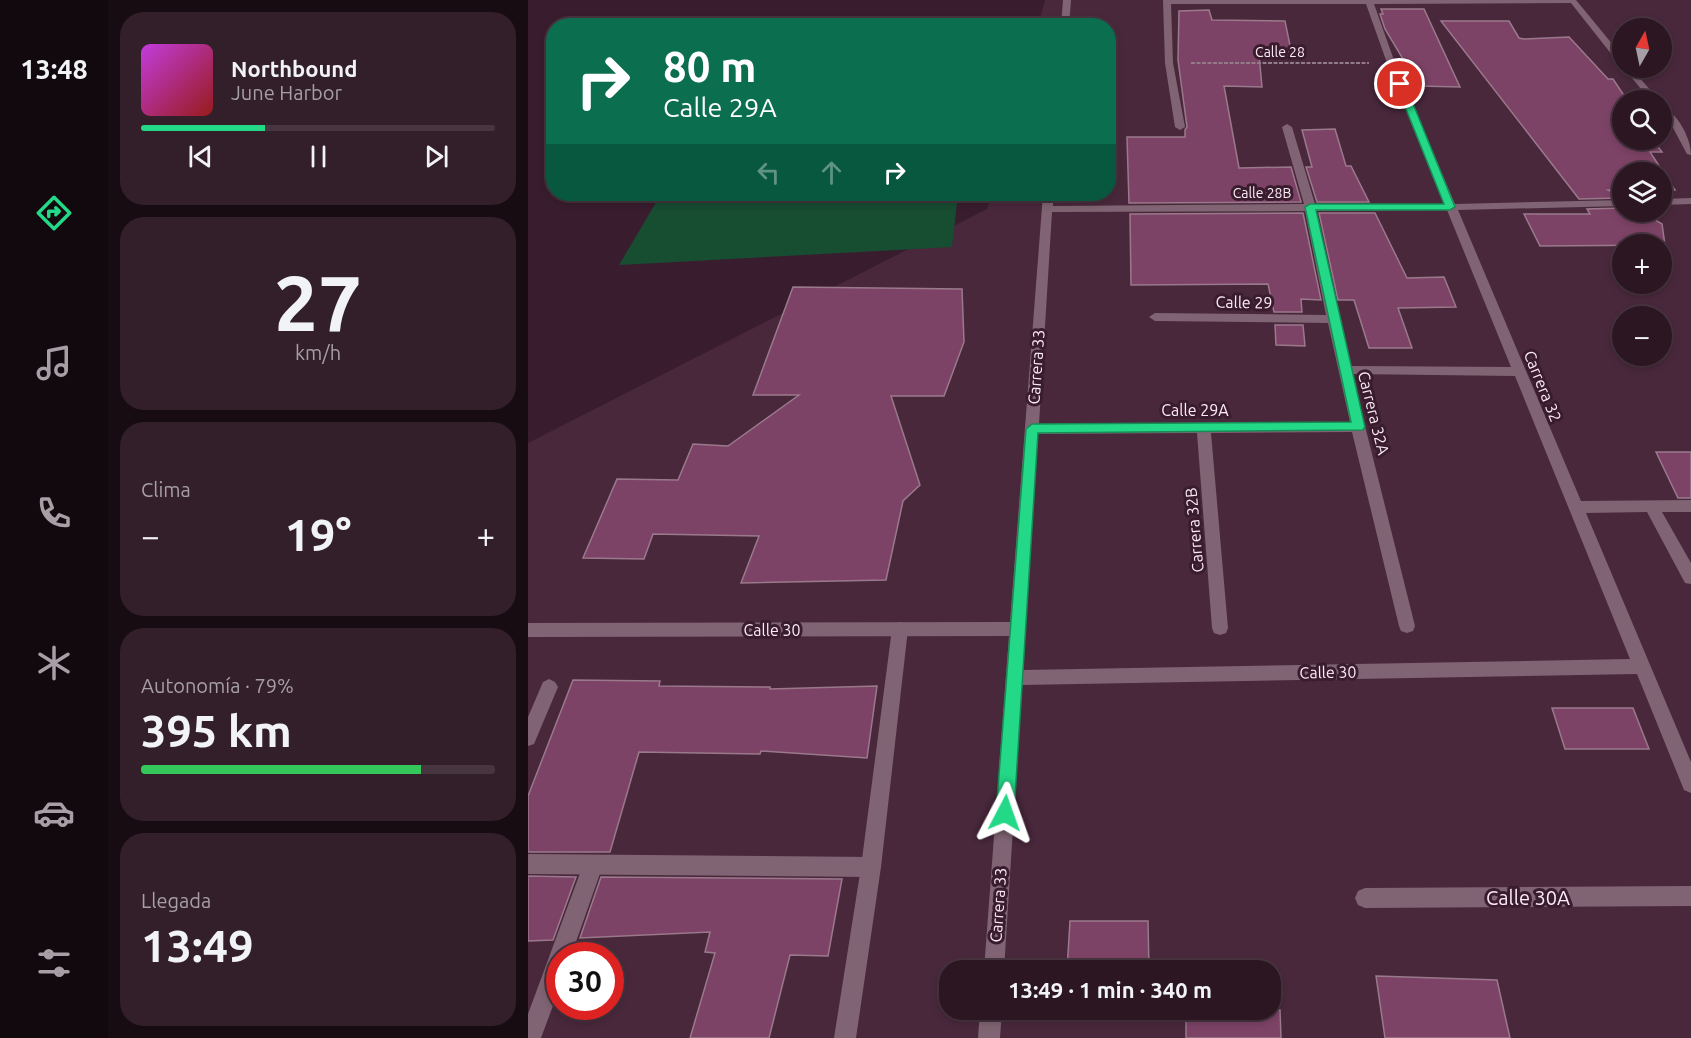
<!DOCTYPE html>
<html lang="es">
<head>
<meta charset="utf-8">
<style>
  :root { --surface:#2b1622; --page:#331f2a; --text:#f1f3f6; --muted:#a69fa5; --line:#473540; --accent:#23d886 }
  body { margin:0; font-family:Ubuntu,sans-serif; background:var(--page); color:var(--text); height:100vh; display:flex; flex-direction:column; font-size:22px; white-space:nowrap }
  * { box-sizing:border-box; margin:0 }
  p { font-size:20px; color:var(--muted) }
  .icon { flex:none; width:33px; height:33px; fill:none; stroke:currentColor; stroke-width:2; stroke-linecap:round; stroke-linejoin:round }
  .map { position:relative; flex:1; overflow:hidden }
  .sheet { display:flex; flex-direction:column; gap:12px; padding:12px; background:#180c13; width:420px }
  .sheet>* { flex:none }
  .banner { position:absolute; left:18px; top:18px; width:570px; height:183px; border-radius:24px; box-shadow:0 3px 9px #0003,0 0 0 2px var(--line); background:#0b6e4f; color:#fff; overflow:hidden }
  .needle { width:39px; rotate:9deg }
  .buttons { position:absolute; left:1084px; top:18px; display:grid; gap:12px }
  .buttons a { display:grid; place-items:center; width:60px; height:60px; border-radius:50%; background:var(--surface); box-shadow:0 3px 9px #0003,0 0 0 2px var(--line); font-size:30px }
  .speed { position:absolute; left:18px; top:942px; display:flex; gap:12px; font-size:30px; font-weight:700; text-align:center }
  .speed>* { display:grid; place-content:center; width:78px; height:78px; border-radius:50%; background:var(--surface); box-shadow:0 3px 9px #0003,0 0 0 2px var(--line); line-height:1 }
  .speed .limit { border:9px solid #d22; background:#fff; color:#111 }
  .pin { position:absolute; display:grid; place-items:center; width:51px; height:51px; color:#fff; margin:-26px; border:3px solid #fff; border-radius:50%; box-shadow:0 2px 6px #0007 }
  .me { position:absolute; width:66px; margin:-33px; rotate:4deg; stroke-linejoin:round; filter:drop-shadow(0 0 4px #0008) }
  .turn { display:flex; align-items:center; gap:21px; height:126px; padding:0 18px; font-size:27px }
  .turn .icon { width:78px; height:78px; stroke-width:2.5 }
  .turn b { display:block; font-size:42px; line-height:51px }
  .lanes { display:flex; align-items:center; height:57px; padding:0 18px; background:#0003; justify-content:center; gap:30px; direction:ltr }
  .lanes .off { opacity:.35 }
  .big { font-size:45px; font-weight:700; line-height:1.1 }
  .sheet .card { flex:1; display:flex; flex-direction:column; justify-content:center; gap:9px; min-width:0; padding:0 21px; border-radius:24px; background:var(--page) }
  .sheet .dial { align-items:center; gap:0 }
  .dial b { font-size:78px; line-height:1 }
  .song { display:flex; align-items:center; gap:18px }
  .cover { width:72px; height:72px; border-radius:9px; background:linear-gradient(135deg,hsl(290 70% 55%),hsl(0 70% 35%)) }
  .played { height:6px; border-radius:3px; background:linear-gradient(90deg,var(--accent) 35%,var(--line) 35%) }
  .keys { display:flex; justify-content:space-around; direction:ltr }
  .heat { display:flex; justify-content:space-between; align-items:center; font-size:33px; direction:ltr }
  .charge { height:9px; border-radius:4px; background:linear-gradient(90deg,#34c759 79%,var(--line) 0) }
  .trip { position:absolute; left:411px; top:960px; width:342px; height:60px; border-radius:24px; background:var(--surface); box-shadow:0 3px 9px #0003,0 0 0 2px var(--line); font-weight:700; line-height:60px; text-align:center }
  main { display:flex; flex:1; min-height:0 }
  .tab-bar { display:flex; flex-direction:column; width:108px; justify-content:space-around; align-items:center; background:#11090e; color:var(--muted) }
  .tab-bar .icon { width:42px; height:42px }
  .tab-bar .active { color:var(--accent) }
  .tab-bar b { font-size:27px; color:var(--text) }
  .map>svg:first-child { display:block }
  .built { fill:#49283c; fill-rule:evenodd }
  .green { fill:#174d31 }
  .building { fill:#7d4366; stroke:#9b798c; stroke-width:1.5 }
  .lines { fill:none; stroke-linecap:round; stroke-linejoin:round }
  .path { stroke:#927a88; stroke-width:2; stroke-dasharray:4 1.5; stroke-linecap:butt }
  .lane { fill:#806473; fill-rule:evenodd }
  .street { fill:#806473; fill-rule:evenodd }
  .route { fill:#23d886; stroke:#178c57; stroke-width:1.5 }
  .labels { text-anchor:middle; dominant-baseline:central; stroke-width:6; stroke-linejoin:round; paint-order:stroke }
  .far-street-label { font-size:14px; fill:#fdeaf4; stroke:#391d2e }
  .street-label { font-size:16px; fill:#fdeaf4; stroke:#391d2e }
  .near-street-label { font-size:20px; fill:#fdeaf4; stroke:#391d2e }
</style>
</head>
<body>
<main>
<nav class="tab-bar">
<b>13:48</b>
<svg class="icon active" aria-label="directions" viewBox="0 0 24 24"><path d="M12 3l9 9-9 9-9-9zM9 14v-3h6M13 9l2 2-2 2"/></svg>
<svg class="icon" aria-label="music" viewBox="0 0 24 24"><path d="M9 18V5l10-2v13"/><circle cx="6" cy="18" r="3"/><circle cx="16" cy="16" r="3"/></svg>
<svg class="icon" aria-label="phone" viewBox="0 0 24 24"><path d="M5 4h4l2 5-3 2q2 4 5 5l2-3 5 2v4C11 20 4 13 5 4z"/></svg>
<svg class="icon" aria-label="climate" viewBox="0 0 24 24"><path d="M12 3v18M4 7l16 10M4 17L20 7"/></svg>
<svg class="icon" aria-label="car" viewBox="0 0 24 24"><path d="M5 17H2v-5l4-1 3-4h7l3 4 3 1v5h-3M9 17h6M6 11h13"/><circle cx="7" cy="17" r="2"/><circle cx="17" cy="17" r="2"/></svg>
<svg class="icon" aria-label="filters" viewBox="0 0 24 24"><path d="M4 7h16M4 17h16"/><circle cx="9" cy="7" r="2"/><circle cx="15" cy="17" r="2"/></svg>
</nav>
<section class="sheet">
<div class="card">
<div class="song"><i class="cover"></i><div><b>Northbound</b><p>June Harbor</p></div></div>
<div class="played"></div>
<div class="keys"><svg class="icon" aria-label="previous" viewBox="0 0 24 24"><path d="M18 5L8 12l10 7zM5 5v14"/></svg><svg class="icon" aria-label="pause" viewBox="0 0 24 24"><path d="M8 5v14M16 5v14"/></svg><svg class="icon" aria-label="next" viewBox="0 0 24 24"><path d="M6 5l10 7-10 7zM19 5v14"/></svg></div>
</div>
<div class="card dial"><b>27</b><p>km/h</p></div>
<div class="card"><p>Clima</p>
<div class="heat"><a>−</a><b class="big">19°</b><a>+</a></div>
</div>
<div class="card"><p>Autonomía · 79%</p><b class="big">395 km</b><div class="charge"></div></div>
<div class="card"><p>Llegada</p><b class="big">13:49</b></div>
</section>
<div class="map">
<svg width="1163" height="1038" viewBox="0 0 1163 1038">
  <rect width="100%" height="100%" fill="#391d2e"/>
  <path class="built" d="M 517,0 L 1163,0 L 1163,1038 L 0,1038 L 0,443 L 459,209 L 463,194 L 580,194 L 580,26 L 510,25 ZM 1095,28 L 1134,28 L 1134,68 L 1095,68 ZM 1095,100 L 1134,100 L 1134,140 L 1095,140 ZM 1095,172 L 1134,172 L 1134,212 L 1095,212 ZM 1095,244 L 1134,244 L 1134,284 L 1095,284 ZM 1095,316 L 1134,316 L 1134,356 L 1095,356 ZM 32,956 L 82,956 L 82,1006 L 32,1006 ZM 422,970 L 742,970 L 742,1010 L 422,1010 Z"/>
  <polygon class="green" points="133,194 430,194 424,247 91,265"/>
  <g class="building">
    <polygon points="853,9 896,9 932,87 891,86 857,29 852,14 855,14"/>
    <polygon points="681,10 684,20 757,21 764,55 731,55 734,87 696,86 711,168 763,167 773,202 601,203 599,137 657,137 657,130 659,127 650,60 651,11"/>
    <polygon points="913,21 981,21 991,38 996,39 1041,37 1080,79 1085,79 1099,100 1095,100 1095,140 1125,140 1134,152 1122,152 1147,190 1134,190 1134,172 1095,172 1095,190 1080,190 1093,198 1051,199"/>
    <polygon points="807,129 818,166 823,166 841,202 789,202 778,167 784,167 774,130"/>
    <polygon points="1095,208 1095,212 1114,212 1134,224 1137,245 1012,246 996,214 1062,214 1059,209"/>
    <polygon points="775,213 793,300 773,299 774,312 746,312 740,284 603,285 602,214"/>
    <polygon points="791,213 847,213 879,278 916,277 928,307 870,308 884,348 841,348 826,300 810,300"/>
    <polygon points="265,287 434,289 436,342 416,396 363,396 392,485 375,501 358,580 213,583 231,536 125,534 116,559 55,558 89,479 150,480 165,444 200,446 271,395 225,395"/>
    <polygon points="747,325 775,325 777,346 748,345"/>
    <polygon points="1128,452 1163,452 1163,498 1150,498"/>
    <polygon points="45,680 132,681 131,686 242,687 242,689 349,686 339,758 233,751 232,754 111,752 82,852 0,852 0,796"/>
    <polygon points="1024,708 1105,708 1121,749 1037,749"/>
    <polygon points="0,876 48,877 25,940 0,941"/>
    <polygon points="73,877 314,879 300,956 262,955 241,1038 162,1038 187,953 177,952 182,932 52,938"/>
    <polygon points="542,921 620,921 621,970 539,970"/>
    <polygon points="848,976 969,980 982,1038 857,1038"/>
    <polygon points="658,1010 752,1010 753,1038 658,1038"/>
  </g>
  <g class="lines">
    <polyline class="path" points="663,63 841,63"/>
    <g class="lane">
      <polygon points="372,622 378,624 380,629 353,867 328,1038 306,1038 333,867 364,629 366,624"/>
      <polygon points="21,679 27,682 30,687 6,744 0,746 0,717 15,682"/>
      <polygon points="65,855 72,858 75,865 43,956 32,956 32,987 13,1038 0,1038 0,1014 55,865 58,858"/>
    </g>
    <g class="street">
      <polygon points="535,0 543,0 541,26 533,26"/>
      <path d="M 635,0 L 1048,0 L 1095,57 L 1095,66 L 1092,65 L 1043,3 L 846,4 L 867,63 L 927,204 L 1095,200 L 1095,206 L 930,210 L 1053,501 L 1163,500 L 1163,512 L 1134,512 L 1163,563 L 1163,584 L 1157,583 L 1119,512 L 1058,513 L 1163,762 L 1163,793 L 1156,790 L 1109,674 L 494,685 L 476,970 L 456,970 L 481,636 L 0,637 L 0,623 L 482,622 L 515,194 L 525,194 L 525,206 L 776,204 L 754,127 L 759,124 L 764,127 L 787,204 L 916,204 L 859,63 L 838,4 L 643,4 L 645,63 L 657,127 L 652,130 L 647,127 L 637,63 ZM 919,210 L 983,367 L 822,366 L 788,211 ZM 777,211 L 798,315 L 627,313 L 621,317 L 627,321 L 800,323 L 822,422 L 511,424 L 524,212 ZM 824,374 L 987,376 L 1102,659 L 495,670 L 510,434 L 669,433 L 684,628 L 686,633 L 692,635 L 698,633 L 700,628 L 683,433 L 824,432 L 871,626 L 873,631 L 879,633 L 885,631 L 887,626 Z"/>
      <polygon points="1095,67 1103,68 1131,100 1122,100"/>
      <path d="M 1134,106 C 1150,114 1163,138 1163,155 L 1159,154 L 1144,126 L 1134,115 Z"/>
      <polygon points="1163,198 1163,204 1134,205 1134,199"/>
      <polygon points="0,854 343,857 350,860 353,867 350,874 343,877 0,874"/>
      <polygon points="1163,886 1163,906 837,908 830,905 827,898 830,891 837,888"/>
      <polygon points="452,1010 474,1010 472,1038 450,1038"/>
    </g>
  </g>
  <polygon class="route" points="872,82 877,84 927,207 922,210 788,210 837,427 835,430 510,433 486,813 483,819 477,822 471,819 468,813 498,429 504,424 823,422 777,207 782,204 916,204 868,84"/>
  <g class="labels">
    <g class="far-street-label">
      <text x="752" y="52">Calle 28</text>
      <text x="734" y="193">Calle 28B</text>
    </g>
    <g class="street-label">
      <text transform="translate(716 302) rotate(1)">Calle 29</text>
      <text transform="translate(508 367) rotate(-86)">Carrera 33</text>
      <text transform="translate(1015 386) rotate(68)">Carrera 32</text>
      <text x="667" y="410">Calle 29A</text>
      <text transform="translate(846 413) rotate(76)">Carrera 32A</text>
      <text transform="translate(666 530) rotate(-95)">Carrera 32B</text>
      <text x="244" y="630">Calle 30</text>
      <text transform="translate(800 672) rotate(-1)">Calle 30</text>
      <text transform="translate(470 905) rotate(-86)">Carrera 33</text>
    </g>
    <g class="near-street-label">
      <text x="1000" y="897">Calle 30A</text>
    </g>
  </g>
</svg>
<div class="buttons">
<a><svg class="needle" viewBox="-14 -14 28 28"><path d="M0-13l5 13h-10z" fill="#e53935"/><path d="M0 13l5-13h-10z" fill="#a69fa5"/></svg></a>
<a><svg class="icon" aria-label="search" viewBox="0 0 24 24"><circle cx="10" cy="10" r="6"/><path d="M15 15l6 6"/></svg></a>
<a><svg class="icon" aria-label="layers" viewBox="0 0 24 24"><path d="M12 4l9 5-9 5-9-5zM3 14l9 5 9-5"/></svg></a>
<a>+</a>
<a>−</a>
</div>
<div class="speed"><div class="limit">30</div></div>
<div class="pin" style="left:872px;top:84px;background:#d93025"><svg class="icon" aria-label="arrive" viewBox="0 0 24 24"><path d="M6 21V4h12l-3 4 3 4H6"/></svg></div>
<svg class="me" style="left:477px;top:813px" viewBox="-20 -20 40 40"><path d="M0-17L14 15 0 8-14 15z" fill="#23d886" stroke="#fff" stroke-width="4"/></svg>
<div class="trip">13:49 · 1 min · 340 m</div>
<div class="banner">
<div class="turn"><svg class="icon" aria-label="right" viewBox="0 0 24 24"><path d="M7 20v-9h11M14 6l5 5-5 5"/></svg><div><b>80 m</b>Calle 29A</div></div>
<div class="lanes"><svg class="icon off" aria-label="left" viewBox="0 0 24 24"><path d="M17 20v-9H6M10 6l-5 5 5 5"/></svg><svg class="icon off" aria-label="ahead" viewBox="0 0 24 24"><path d="M12 20V5M6 11l6-6 6 6"/></svg><svg class="icon" aria-label="right" viewBox="0 0 24 24"><path d="M7 20v-9h11M14 6l5 5-5 5"/></svg></div>
</div>
</div>
</main>
</body>
</html>
